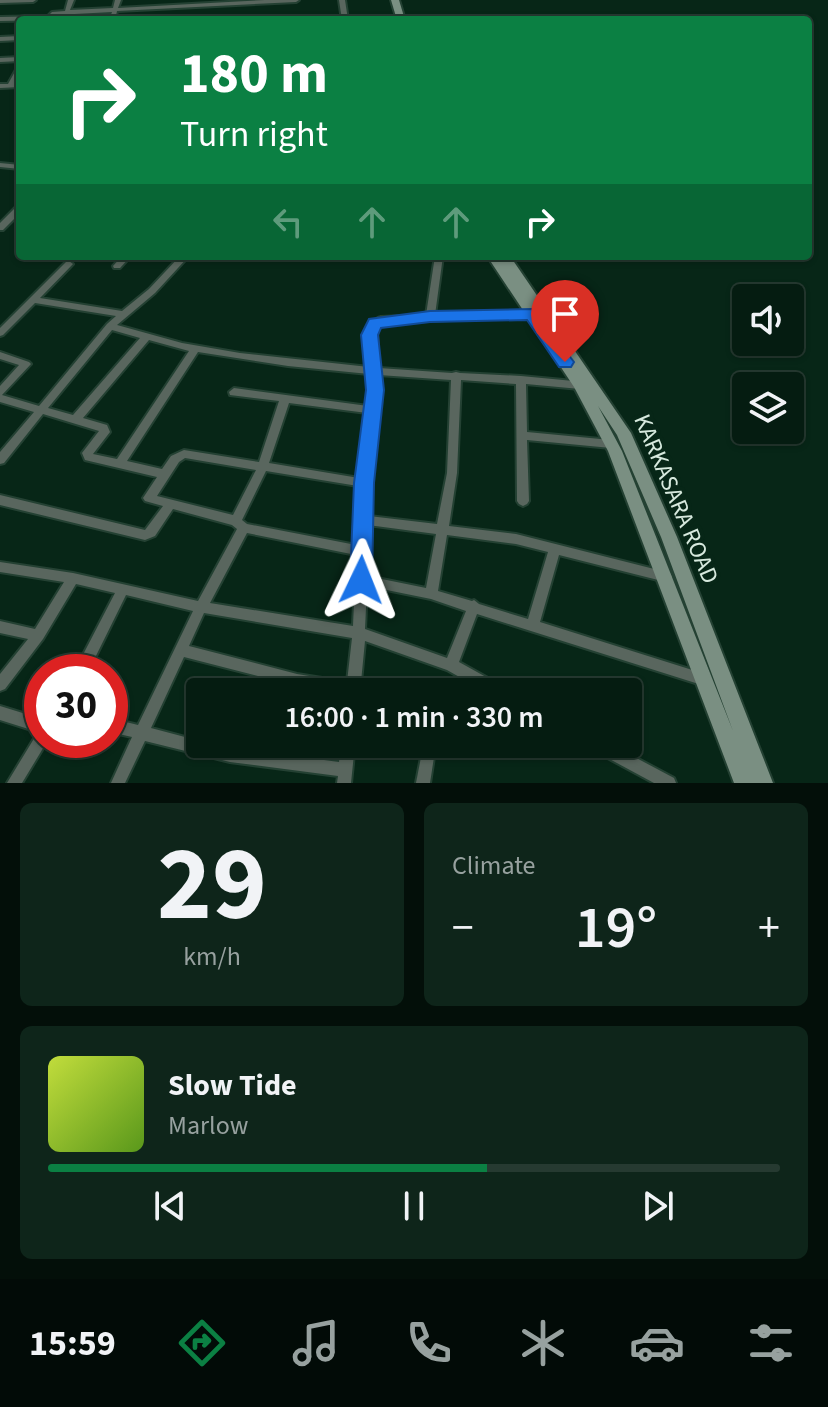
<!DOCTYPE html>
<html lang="en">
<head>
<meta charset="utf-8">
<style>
  :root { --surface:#051c11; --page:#0e251a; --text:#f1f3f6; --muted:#97a19f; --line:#263a31; --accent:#0b8043 }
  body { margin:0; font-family:"Source Sans 3",sans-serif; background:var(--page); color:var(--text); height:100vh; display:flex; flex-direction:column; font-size:30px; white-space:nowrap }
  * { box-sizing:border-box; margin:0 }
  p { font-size:26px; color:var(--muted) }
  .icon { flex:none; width:44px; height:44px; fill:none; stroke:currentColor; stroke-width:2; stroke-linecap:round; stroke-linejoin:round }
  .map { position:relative; height:783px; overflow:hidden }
  .details { display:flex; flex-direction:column; gap:20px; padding:20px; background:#030f09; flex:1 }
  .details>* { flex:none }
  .guide { position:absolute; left:16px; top:16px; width:796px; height:244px; border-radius:8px; box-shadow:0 2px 6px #0004,0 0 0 2px var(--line); background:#0b8043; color:#fff; overflow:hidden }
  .tools { position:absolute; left:732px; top:284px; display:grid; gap:16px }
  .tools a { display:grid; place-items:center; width:72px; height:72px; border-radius:8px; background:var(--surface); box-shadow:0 2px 6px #0004,0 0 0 2px var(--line); font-size:40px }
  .speed { position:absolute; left:24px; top:654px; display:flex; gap:16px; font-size:40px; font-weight:700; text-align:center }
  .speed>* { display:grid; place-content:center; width:104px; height:104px; border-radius:50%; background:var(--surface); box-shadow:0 2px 6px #0004,0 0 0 2px var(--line); line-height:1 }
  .speed .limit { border:12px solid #d22; background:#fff; color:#111 }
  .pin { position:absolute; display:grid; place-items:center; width:68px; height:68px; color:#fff; margin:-82px -34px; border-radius:50% 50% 50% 0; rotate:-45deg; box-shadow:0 0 8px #0007 }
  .pin .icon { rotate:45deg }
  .me { position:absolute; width:88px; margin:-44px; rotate:2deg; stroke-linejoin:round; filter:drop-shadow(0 0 6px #0008) }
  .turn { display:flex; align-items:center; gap:28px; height:168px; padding:0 32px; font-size:36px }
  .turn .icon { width:104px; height:104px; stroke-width:2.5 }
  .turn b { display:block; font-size:56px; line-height:68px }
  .lanes { display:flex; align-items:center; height:76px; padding:0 32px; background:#0003; justify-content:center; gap:40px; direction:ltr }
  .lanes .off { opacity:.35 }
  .big { font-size:60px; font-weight:600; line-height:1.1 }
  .details .card { flex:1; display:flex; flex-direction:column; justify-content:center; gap:12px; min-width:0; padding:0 28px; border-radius:12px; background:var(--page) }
  .details .dial { align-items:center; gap:0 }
  .dial b { font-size:104px; line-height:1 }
  .song { display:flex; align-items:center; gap:24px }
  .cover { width:96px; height:96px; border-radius:12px; background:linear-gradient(135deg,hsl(70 70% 55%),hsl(90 70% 35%)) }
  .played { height:8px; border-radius:4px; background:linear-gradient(90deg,var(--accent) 60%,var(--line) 60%) }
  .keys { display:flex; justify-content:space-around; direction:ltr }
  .heat { display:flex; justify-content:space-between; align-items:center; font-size:44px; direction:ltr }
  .details .tiles { flex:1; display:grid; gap:20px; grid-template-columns:1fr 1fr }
  .card:last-child { grid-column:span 2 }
  .trip { position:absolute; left:186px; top:678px; width:456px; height:80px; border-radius:8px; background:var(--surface); box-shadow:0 2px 6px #0004,0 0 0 2px var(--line); font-weight:600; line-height:80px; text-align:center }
  .tab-bar { display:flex; height:128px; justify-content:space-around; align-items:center; background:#020b07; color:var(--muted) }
  .tab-bar .icon { width:56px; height:56px }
  .tab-bar .on { color:var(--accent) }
  .tab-bar b { font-size:36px; color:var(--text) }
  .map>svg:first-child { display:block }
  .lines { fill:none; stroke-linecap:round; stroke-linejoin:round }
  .minor-casing { stroke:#244133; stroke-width:4 }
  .secondary-casing { stroke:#244133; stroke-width:4 }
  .minor { fill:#59665e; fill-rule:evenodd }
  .secondary { fill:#7a8f82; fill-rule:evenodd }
  .route { fill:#1a73e8; stroke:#114b97; stroke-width:2 }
  .labels { text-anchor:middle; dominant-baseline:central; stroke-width:8; stroke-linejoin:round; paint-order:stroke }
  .street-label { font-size:24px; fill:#d7e9de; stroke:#072617 }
</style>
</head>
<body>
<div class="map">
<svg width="828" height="783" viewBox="0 0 828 783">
  <rect width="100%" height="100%" fill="#072617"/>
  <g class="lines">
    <g class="minor-casing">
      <g id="minor">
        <polygon points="0,0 36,0 33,2 0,3"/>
        <polygon points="68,0 74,0 70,10 113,8 115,0 121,0 118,8 265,0 299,0 296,2 117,11 115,20 109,20 112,12 56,15 51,20 0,21 0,17 48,16 52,12 65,11"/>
        <polygon points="339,0 345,0 348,20 342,20"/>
        <polygon points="296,16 299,18 298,19 251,20 254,18"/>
        <polygon points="20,36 20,40 0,41 0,37"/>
        <polygon points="20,57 20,61 0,62 0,58"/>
        <polygon points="20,66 20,74 15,83 20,83 20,87 0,88 0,84 8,84 17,68"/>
        <polygon points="0,163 20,165 20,169 0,167"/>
        <polygon points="17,206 20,206 20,213 3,230 0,230 0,223"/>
        <polygon points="122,256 131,256 120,268 114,268 113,266"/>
        <path d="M 180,256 L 189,256 L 155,293 L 117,325 L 182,343 L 240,353 L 369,367 L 367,328 L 378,318 L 381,317 L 426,315 L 435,256 L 443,256 L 435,315 L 541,311 L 543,313 L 538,316 L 383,323 L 377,329 L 379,368 L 452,373 L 456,372 L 460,373 L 521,376 L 584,382 L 585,385 L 584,388 L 580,389 L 526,384 L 527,432 L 611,440 L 615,441 L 616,444 L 615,447 L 611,448 L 527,440 L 529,501 L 527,504 L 523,506 L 519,504 L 517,501 L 516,384 L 461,380 L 457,473 L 449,526 L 516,534 L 670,573 L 672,577 L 670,581 L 666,582 L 559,555 L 540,622 L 705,674 L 710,676 L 712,680 L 710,684 L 705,686 L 477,614 L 459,662 L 504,687 L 506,692 L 486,692 L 447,670 L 365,641 L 360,692 L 332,692 L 301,687 L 300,692 L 286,692 L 289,684 L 184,657 L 151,728 L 200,741 L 200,744 C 222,744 244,750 266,753 L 269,744 L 283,744 L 279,754 L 339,762 L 341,744 L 355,744 L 351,783 L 337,783 L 338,776 L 230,762 L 145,741 L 125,783 L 111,783 L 132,737 L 110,732 L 110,718 L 138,725 L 193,611 L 126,595 L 88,672 L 74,672 L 115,593 L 76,584 L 43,639 L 5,689 L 0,691 L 0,674 L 28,639 L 0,633 L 0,621 L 35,629 L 64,582 L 0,572 L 0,562 L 73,573 L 198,601 L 237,529 L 232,525 L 173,509 L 155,536 L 145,540 L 0,505 L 0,495 L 145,530 L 163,506 L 145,501 L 143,498 L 157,477 L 85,460 L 82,453 L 99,431 L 43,414 L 4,463 L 0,464 L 0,452 L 34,412 L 0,402 L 0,386 L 19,365 L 0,359 L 0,352 L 29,362 L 31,364 L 2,395 L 39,406 L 107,324 L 116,316 L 35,303 L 3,335 L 0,336 L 0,328 L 66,262 L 69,261 L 73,264 L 40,298 L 122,311 L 149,289 ZM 112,330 L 140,338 L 73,415 L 48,408 ZM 149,340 L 189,351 L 117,459 L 93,454 L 110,432 L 107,425 L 83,418 ZM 198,352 L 288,366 L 369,374 L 370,390 L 368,406 L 234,388 L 229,392 L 230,395 L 279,401 L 259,462 L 184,450 L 171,456 L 162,469 L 127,461 ZM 379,375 L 451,380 L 447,473 L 437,524 L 369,516 L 370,483 L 380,390 ZM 289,403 L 367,413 L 359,478 L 269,463 ZM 185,458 L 256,470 L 233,515 L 157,496 L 179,462 ZM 266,471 L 358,486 L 356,545 L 247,524 L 242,520 ZM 368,525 L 436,534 L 426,588 L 367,576 ZM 247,533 L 356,555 L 353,626 L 210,603 ZM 447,535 L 516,544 L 548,552 L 528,619 L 479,604 L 474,600 L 472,601 L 438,591 ZM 367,586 L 431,599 L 466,611 L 447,658 L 365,629 ZM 204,613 L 352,638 L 347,682 L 297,674 L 189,646 Z"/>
        <polygon points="0,706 42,719 42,740 48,740 22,783 7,783 38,732 0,720"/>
        <polygon points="589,744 610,744 674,778 676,783 654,783 591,749"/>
        <polygon points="427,750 432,752 434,757 430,783 416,783 422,752"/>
      </g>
    </g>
    <g class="secondary-casing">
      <g id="secondary">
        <polygon points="391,0 399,0 405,20 397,20"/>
        <path d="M 487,256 L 510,256 L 631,433 L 677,537 L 773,783 L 734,783 L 608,451 L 574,387 ZM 598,406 L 617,435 L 661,537 L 733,731 L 622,451 Z"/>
      </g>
    </g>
    <use href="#minor" class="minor"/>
    <use href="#secondary" class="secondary"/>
  </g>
  <polygon class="route" points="532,309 538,310 571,358 574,362 571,367 559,367 527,320 430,322 381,328 378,335 384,390 374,483 372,580 369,586 361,589 354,586 350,580 354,483 366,390 361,335 369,319 430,311"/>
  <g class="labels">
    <g class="street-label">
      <text transform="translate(676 499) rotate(67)">KARKASARA ROAD</text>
    </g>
  </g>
</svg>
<div class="tools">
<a><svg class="icon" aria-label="sound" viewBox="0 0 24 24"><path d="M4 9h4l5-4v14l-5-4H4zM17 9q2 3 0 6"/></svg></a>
<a><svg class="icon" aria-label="layers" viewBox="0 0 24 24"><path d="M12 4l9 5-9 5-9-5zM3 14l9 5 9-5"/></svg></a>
</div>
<div class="speed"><div class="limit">30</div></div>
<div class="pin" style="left:565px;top:362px;background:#d93025"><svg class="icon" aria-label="arrive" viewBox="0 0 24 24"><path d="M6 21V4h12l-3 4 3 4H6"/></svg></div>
<svg class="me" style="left:361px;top:580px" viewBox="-20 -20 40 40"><path d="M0-17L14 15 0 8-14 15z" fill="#1a73e8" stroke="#fff" stroke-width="4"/></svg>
<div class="trip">16:00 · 1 min · 330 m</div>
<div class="guide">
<div class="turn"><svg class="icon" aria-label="right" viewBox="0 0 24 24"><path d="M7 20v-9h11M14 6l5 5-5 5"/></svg><div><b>180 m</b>Turn right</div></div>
<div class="lanes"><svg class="icon off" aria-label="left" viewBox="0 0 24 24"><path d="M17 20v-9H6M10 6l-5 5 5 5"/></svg><svg class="icon off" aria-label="ahead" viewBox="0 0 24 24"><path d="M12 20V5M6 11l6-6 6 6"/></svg><svg class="icon off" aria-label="ahead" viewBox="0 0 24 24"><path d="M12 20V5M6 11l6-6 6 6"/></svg><svg class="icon" aria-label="right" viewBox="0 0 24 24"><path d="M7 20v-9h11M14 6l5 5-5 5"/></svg></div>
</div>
</div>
<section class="details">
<div class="tiles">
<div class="card dial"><b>29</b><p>km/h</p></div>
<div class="card"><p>Climate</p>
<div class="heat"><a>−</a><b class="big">19°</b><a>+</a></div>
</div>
<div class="card">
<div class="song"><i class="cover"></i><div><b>Slow Tide</b><p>Marlow</p></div></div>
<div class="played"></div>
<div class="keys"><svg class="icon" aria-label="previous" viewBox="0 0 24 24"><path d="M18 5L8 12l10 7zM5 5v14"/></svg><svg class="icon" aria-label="pause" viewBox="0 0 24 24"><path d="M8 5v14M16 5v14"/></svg><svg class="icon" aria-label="next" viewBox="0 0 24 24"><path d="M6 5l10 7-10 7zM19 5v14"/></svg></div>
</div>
</div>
</section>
<nav class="tab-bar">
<b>15:59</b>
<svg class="icon on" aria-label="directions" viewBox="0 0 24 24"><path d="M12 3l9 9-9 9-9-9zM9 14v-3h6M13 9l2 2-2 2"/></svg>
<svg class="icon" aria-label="music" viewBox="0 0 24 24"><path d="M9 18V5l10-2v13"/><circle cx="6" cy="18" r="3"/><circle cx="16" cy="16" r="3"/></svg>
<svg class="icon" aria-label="phone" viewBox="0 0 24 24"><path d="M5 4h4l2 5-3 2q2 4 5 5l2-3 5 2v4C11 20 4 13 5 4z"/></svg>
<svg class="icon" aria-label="climate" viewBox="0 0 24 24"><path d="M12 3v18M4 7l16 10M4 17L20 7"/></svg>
<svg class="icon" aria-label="car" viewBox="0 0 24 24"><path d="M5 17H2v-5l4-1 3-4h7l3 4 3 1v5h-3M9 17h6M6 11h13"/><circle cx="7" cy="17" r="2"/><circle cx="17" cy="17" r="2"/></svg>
<svg class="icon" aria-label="filters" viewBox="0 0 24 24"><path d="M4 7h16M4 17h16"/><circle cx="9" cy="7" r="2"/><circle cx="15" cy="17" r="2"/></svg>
</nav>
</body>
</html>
